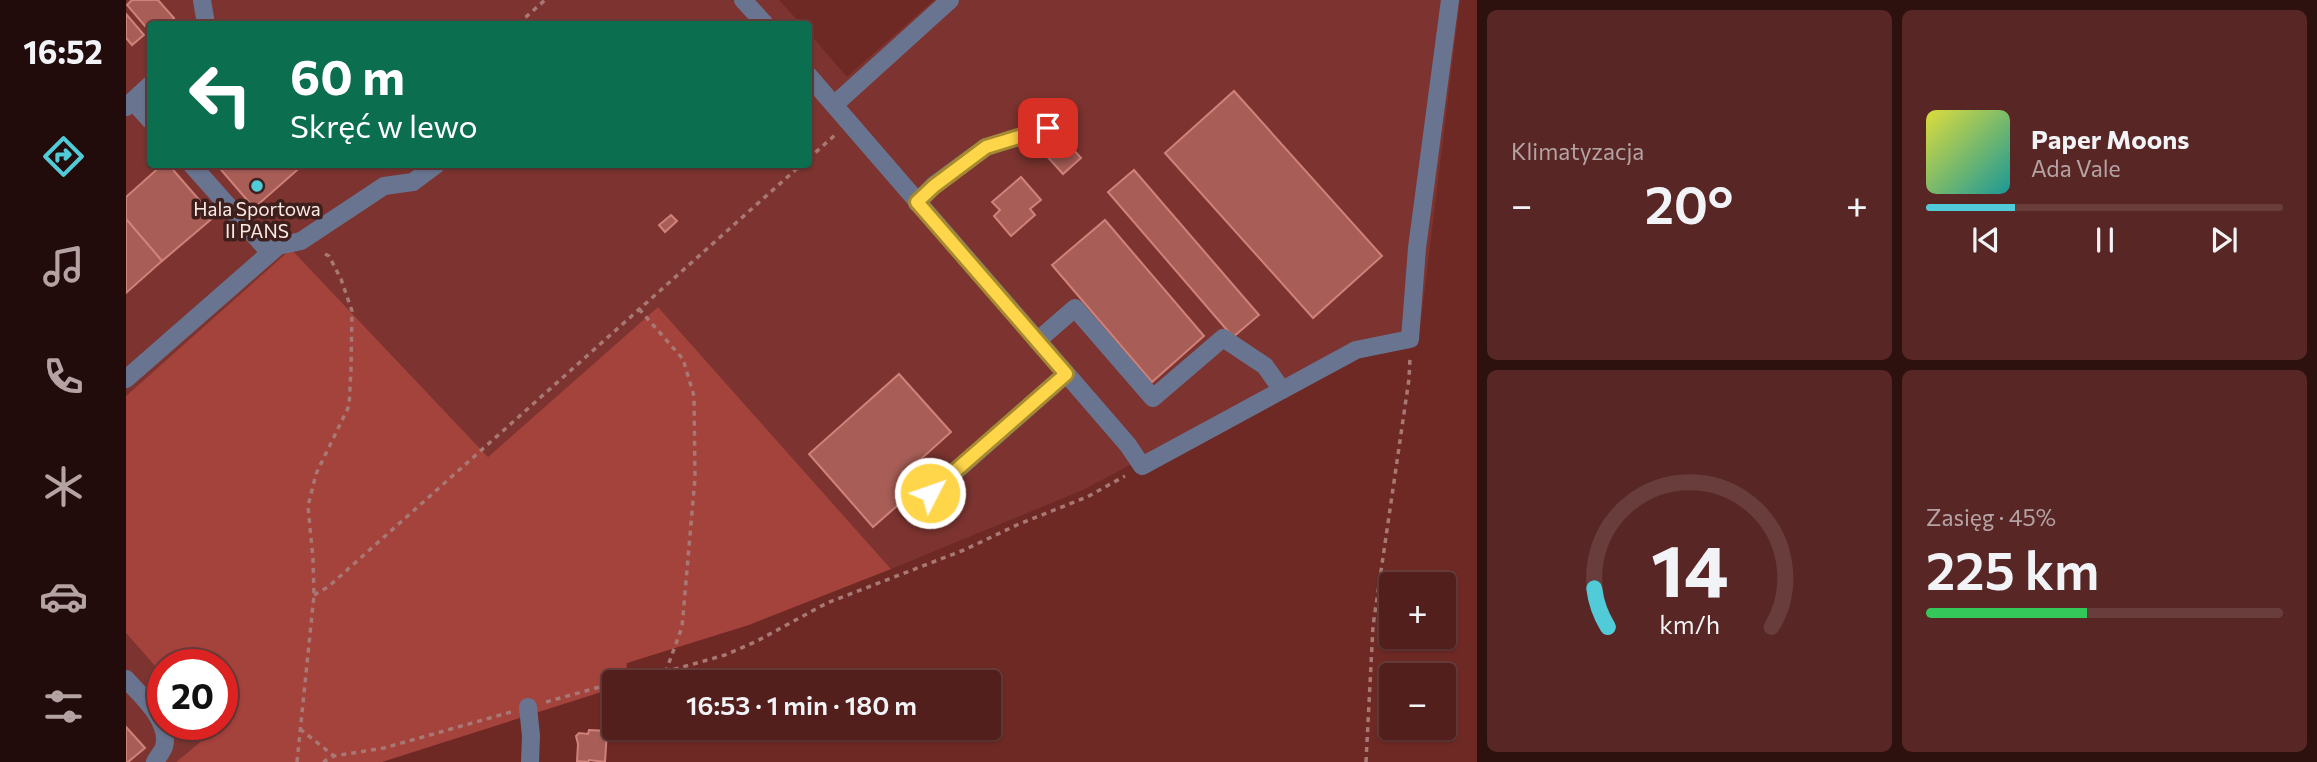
<!DOCTYPE html>
<html lang="pl">
<head>
<meta charset="utf-8">
<style>
  :root { --surface:#521f1c; --page:#582725; --text:#f1f3f6; --muted:#b5a2a3; --line:#683d3b; --accent:#52cbd9 }
  body { margin:0; font-family:Commissioner,sans-serif; background:var(--page); color:var(--text); height:100vh; display:flex; flex-direction:column; font-size:26px; white-space:nowrap }
  * { box-sizing:border-box; margin:0 }
  p { font-size:23px; color:var(--muted) }
  .icon { flex:none; width:38px; height:38px; fill:none; stroke:currentColor; stroke-width:2; stroke-linecap:round; stroke-linejoin:round }
  .map { position:relative; flex:1; overflow:hidden }
  .panel { display:flex; flex-direction:column; gap:10px; padding:10px; background:#2d110f; width:840px }
  .panel>* { flex:none }
  .guide { position:absolute; left:21px; top:21px; width:665px; height:147px; border-radius:7px; box-shadow:0 2px 5px #0004,0 0 0 2px var(--line); background:#0b6e4f; color:#fff; overflow:hidden }
  .fabs { position:absolute; left:1253px; top:572px; display:grid; gap:14px }
  .fabs a { display:grid; place-items:center; width:77px; height:77px; border-radius:7px; background:var(--surface); box-shadow:0 2px 5px #0004,0 0 0 2px var(--line); font-size:35px }
  .speed { position:absolute; left:21px; top:649px; display:flex; gap:14px; font-size:35px; font-weight:700; text-align:center }
  .speed>* { display:grid; place-content:center; width:91px; height:91px; border-radius:50%; background:var(--surface); box-shadow:0 2px 5px #0004,0 0 0 2px var(--line); line-height:1 }
  .speed .limit { border:10px solid #d22; background:#fff; color:#111 }
  .pin { position:absolute; display:grid; place-items:center; width:60px; height:60px; color:#fff; margin:-30px; border-radius:14px; box-shadow:0 4px 10px #0006 }
  .me { position:absolute; width:77px; margin:-38px; rotate:49deg; stroke-linejoin:round; filter:drop-shadow(0 0 5px #0008) }
  .turn { display:flex; align-items:center; gap:24px; height:147px; padding:0 28px; font-size:32px }
  .turn .icon { width:91px; height:91px; stroke-width:2.5 }
  .turn b { display:block; font-size:49px; line-height:60px }
  .big { font-size:52px; font-weight:600; line-height:1.1 }
  .panel .widget { flex:1; display:flex; flex-direction:column; justify-content:center; gap:10px; min-width:0; padding:0 24px; border-radius:10px; background:var(--page) }
  .panel .dial { align-items:center; gap:0 }
  .dial svg { height:182px; overflow:visible; fill:none; stroke:var(--line); stroke-width:7; stroke-linecap:round; text-anchor:middle }
  .dial text { fill:var(--text); stroke:none }
  .song { display:flex; align-items:center; gap:21px }
  .cover { width:84px; height:84px; border-radius:10px; background:linear-gradient(135deg,hsl(60 70% 55%),hsl(180 70% 35%)) }
  .played { height:7px; border-radius:4px; background:linear-gradient(90deg,var(--accent) 25%,var(--line) 25%) }
  .keys { display:flex; justify-content:space-around; direction:ltr }
  .heat { display:flex; justify-content:space-between; align-items:center; font-size:38px; direction:ltr }
  .charge { height:10px; border-radius:5px; background:linear-gradient(90deg,#34c759 45%,var(--line) 0) }
  .panel .tiles { flex:1; display:grid; gap:10px; grid-template-columns:repeat(2,1fr) }
  .trip { position:absolute; left:476px; top:670px; width:399px; height:70px; border-radius:7px; background:var(--surface); box-shadow:0 2px 5px #0004,0 0 0 2px var(--line); font-weight:600; line-height:70px; text-align:center }
  main { display:flex; flex:1; min-height:0 }
  .dock { display:flex; flex-direction:column; width:126px; justify-content:space-around; align-items:center; background:#210c0b; color:var(--muted) }
  .dock .icon { width:49px; height:49px }
  .dock .current { color:var(--accent) }
  .dock b { font-size:32px; color:var(--text) }
  .map>svg:first-child { display:block }
  .built { fill:#7d3430 }
  .green { fill:#a4423c }
  .building { fill:#a85e57; stroke:#d0827a; stroke-width:2 }
  .lines { fill:none; stroke-linecap:round; stroke-linejoin:round }
  .path { stroke:#a87874; stroke-width:3.5; stroke-dasharray:5 5; stroke-linecap:butt }
  .minor { stroke:#697590; stroke-width:18 }
  .route-casing { stroke:#a68a30; stroke-width:18 }
  .route { stroke:#ffd54a; stroke-width:12 }
  .poi-dot { fill:#52cbd9; stroke:#3e1f1c; stroke-width:2.5 }
  .labels { text-anchor:middle; dominant-baseline:central; stroke-width:7; stroke-linejoin:round; paint-order:stroke }
  .poi-label { font-size:19px; fill:#fbeae7; stroke:#3e1f1c }
</style>
</head>
<body>
<main>
<nav class="dock">
<b>16:52</b>
<svg class="icon current" aria-label="directions" viewBox="0 0 24 24"><path d="M12 3l9 9-9 9-9-9zM9 14v-3h6M13 9l2 2-2 2"/></svg>
<svg class="icon" aria-label="music" viewBox="0 0 24 24"><path d="M9 18V5l10-2v13"/><circle cx="6" cy="18" r="3"/><circle cx="16" cy="16" r="3"/></svg>
<svg class="icon" aria-label="phone" viewBox="0 0 24 24"><path d="M5 4h4l2 5-3 2q2 4 5 5l2-3 5 2v4C11 20 4 13 5 4z"/></svg>
<svg class="icon" aria-label="climate" viewBox="0 0 24 24"><path d="M12 3v18M4 7l16 10M4 17L20 7"/></svg>
<svg class="icon" aria-label="car" viewBox="0 0 24 24"><path d="M5 17H2v-5l4-1 3-4h7l3 4 3 1v5h-3M9 17h6M6 11h13"/><circle cx="7" cy="17" r="2"/><circle cx="17" cy="17" r="2"/></svg>
<svg class="icon" aria-label="filters" viewBox="0 0 24 24"><path d="M4 7h16M4 17h16"/><circle cx="9" cy="7" r="2"/><circle cx="15" cy="17" r="2"/></svg>
</nav>
<div class="map">
<svg width="1351" height="762" viewBox="0 0 1351 762">
  <rect width="100%" height="100%" fill="#6e2925"/>
  <g class="built">
    <polygon points="0,0 653,0 675,24 24,24 24,164 682,164 683,33 721,77 808,0 1334,0 1294,328 1228,346 957,490 765,569 532,307 362,457 165,249 0,396"/>
    <polygon points="0,633 37,675 37,724 80,725 86,731 50,762 0,762"/>
  </g>
  <polygon class="green" points="165,249 362,457 532,307 765,569 623,625 501,663 499,682 488,682 488,688 256,762 50,762 86,732 80,725 96,724 96,665 37,665 37,675 0,633 0,396"/>
  <g class="building">
    <polygon points="6,0 32,0 48,18 40,24 24,24 24,32 1,5"/>
    <polygon points="0,14 18,35 6,45 0,38"/>
    <polygon points="1108,91 1256,256 1187,318 1039,153"/>
    <polygon points="937,138 955,158 937,174 919,154"/>
    <polygon points="37,164 42,164 88,217 36,261 0,219 0,197"/>
    <polygon points="90,164 178,164 128,208"/>
    <polygon points="1008,170 1133,315 1107,337 982,192"/>
    <polygon points="895,177 915,200 904,209 909,215 885,236 868,216 874,210 866,202"/>
    <polygon points="545,215 551,221 539,232 533,225"/>
    <polygon points="0,219 36,261 0,293"/>
    <polygon points="979,220 1078,336 1026,382 926,265"/>
    <polygon points="773,374 825,432 775,477 788,491 747,527 683,454"/>
    <polygon points="0,727 19,748 2,762 0,762"/>
    <polygon points="463,730 481,731 479,762 463,760 462,762 451,761 452,744 450,736 453,733 462,734"/>
  </g>
  <g class="lines">
    <g class="path">
      <polyline points="392,24 419,0"/>
      <polyline points="682,159 709,135"/>
      <polyline points="513,309 557,359 568,396 569,478 556,627 540,671"/>
      <polyline points="188,595 202,587 676,164"/>
      <polyline points="489,682 553,668 599,655 631,641 701,603 838,550 893,524 961,497 999,476"/>
      <polyline points="420,702 488,683"/>
      <polyline points="174,729 208,756"/>
      <polyline points="171,762 188,595 187,559 182,506 190,474 223,406 225,370 226,311 215,279 203,256 195,252"/>
      <polyline points="197,762 208,756 258,748 385,712"/>
      <polyline points="1240,762 1247,626 1283,379 1284,357"/>
    </g>
    <g class="minor">
      <polyline points="76,0 80,24"/>
      <polyline points="617,0 639,24"/>
      <polyline points="682,75 1002,445 1016,466 1230,350 1284,339 1291,248 1324,0"/>
      <polyline points="7,101 24,120"/>
      <polyline points="708,105 824,0"/>
      <polyline points="0,107 24,85"/>
      <polyline points="791,203 808,185 860,147 922,128"/>
      <polyline points="144,253 152,246 175,241 258,186 287,182 311,164"/>
      <polyline points="911,341 949,308 1027,398 1097,338 1139,366 1156,390"/>
      <polyline points="0,379 144,253 65,164"/>
      <polyline points="805,493 940,374"/>
      <path d="M 0,679 C 15,696 45,721 38,747 C 36,752 31,758 29,762"/>
      <polyline points="402,707 405,736 404,762"/>
    </g>
  </g>
  <g class="lines">
    <g class="route-casing">
      <polyline id="route" points="804,493 940,374 791,202 808,186 860,147 922,128"/>
    </g>
    <use href="#route" class="route"/>
  </g>
  <circle class="poi-dot" cx="131" cy="186" r="7"/>
  <g class="labels">
    <g class="poi-label">
      <text x="131" y="208">Hala Sportowa<tspan x="131" dy="22">II PANS</tspan></text>
    </g>
  </g>
</svg>
<div class="fabs">
<a>+</a>
<a>−</a>
</div>
<div class="speed"><div class="limit">20</div></div>
<div class="pin" style="left:922px;top:128px;background:#d93025"><svg class="icon" aria-label="arrive" viewBox="0 0 24 24"><path d="M6 21V4h12l-3 4 3 4H6"/></svg></div>
<svg class="me" style="left:804px;top:493px" viewBox="-20 -20 40 40"><circle r="17" fill="#ffd54a" stroke="#fff" stroke-width="3"/><path d="M0-11L8 9 0 5-8 9z" fill="#fff"/></svg>
<div class="trip">16:53 · 1 min · 180 m</div>
<div class="guide">
<div class="turn"><svg class="icon" aria-label="left" viewBox="0 0 24 24"><path d="M17 20v-9H6M10 6l-5 5 5 5"/></svg><div><b>60 m</b>Skręć w lewo</div></div>
</div>
</div>
<section class="panel">
<div class="tiles">
<div class="widget"><p>Klimatyzacja</p>
<div class="heat"><a>−</a><b class="big">20°</b><a>+</a></div>
</div>
<div class="widget">
<div class="song"><i class="cover"></i><div><b>Paper Moons</b><p>Ada Vale</p></div></div>
<div class="played"></div>
<div class="keys"><svg class="icon" aria-label="previous" viewBox="0 0 24 24"><path d="M18 5L8 12l10 7zM5 5v14"/></svg><svg class="icon" aria-label="pause" viewBox="0 0 24 24"><path d="M8 5v14M16 5v14"/></svg><svg class="icon" aria-label="next" viewBox="0 0 24 24"><path d="M6 5l10 7-10 7zM19 5v14"/></svg></div>
</div>
<div class="widget dial"><svg viewBox="0 0 100 80">
<path d="M14 69A42 42 0 1 1 86 69"/>
<path d="M14 69A42 42 0 0 1 8 52" stroke="#52cbd9"/>
<text x="50" y="56" font-size="32" font-weight="700">14</text>
<text x="50" y="72" font-size="11">km/h</text>
</svg></div>
<div class="widget"><p>Zasięg · 45%</p><b class="big">225 km</b><div class="charge"></div></div>
</div>
</section>
</main>
</body>
</html>
